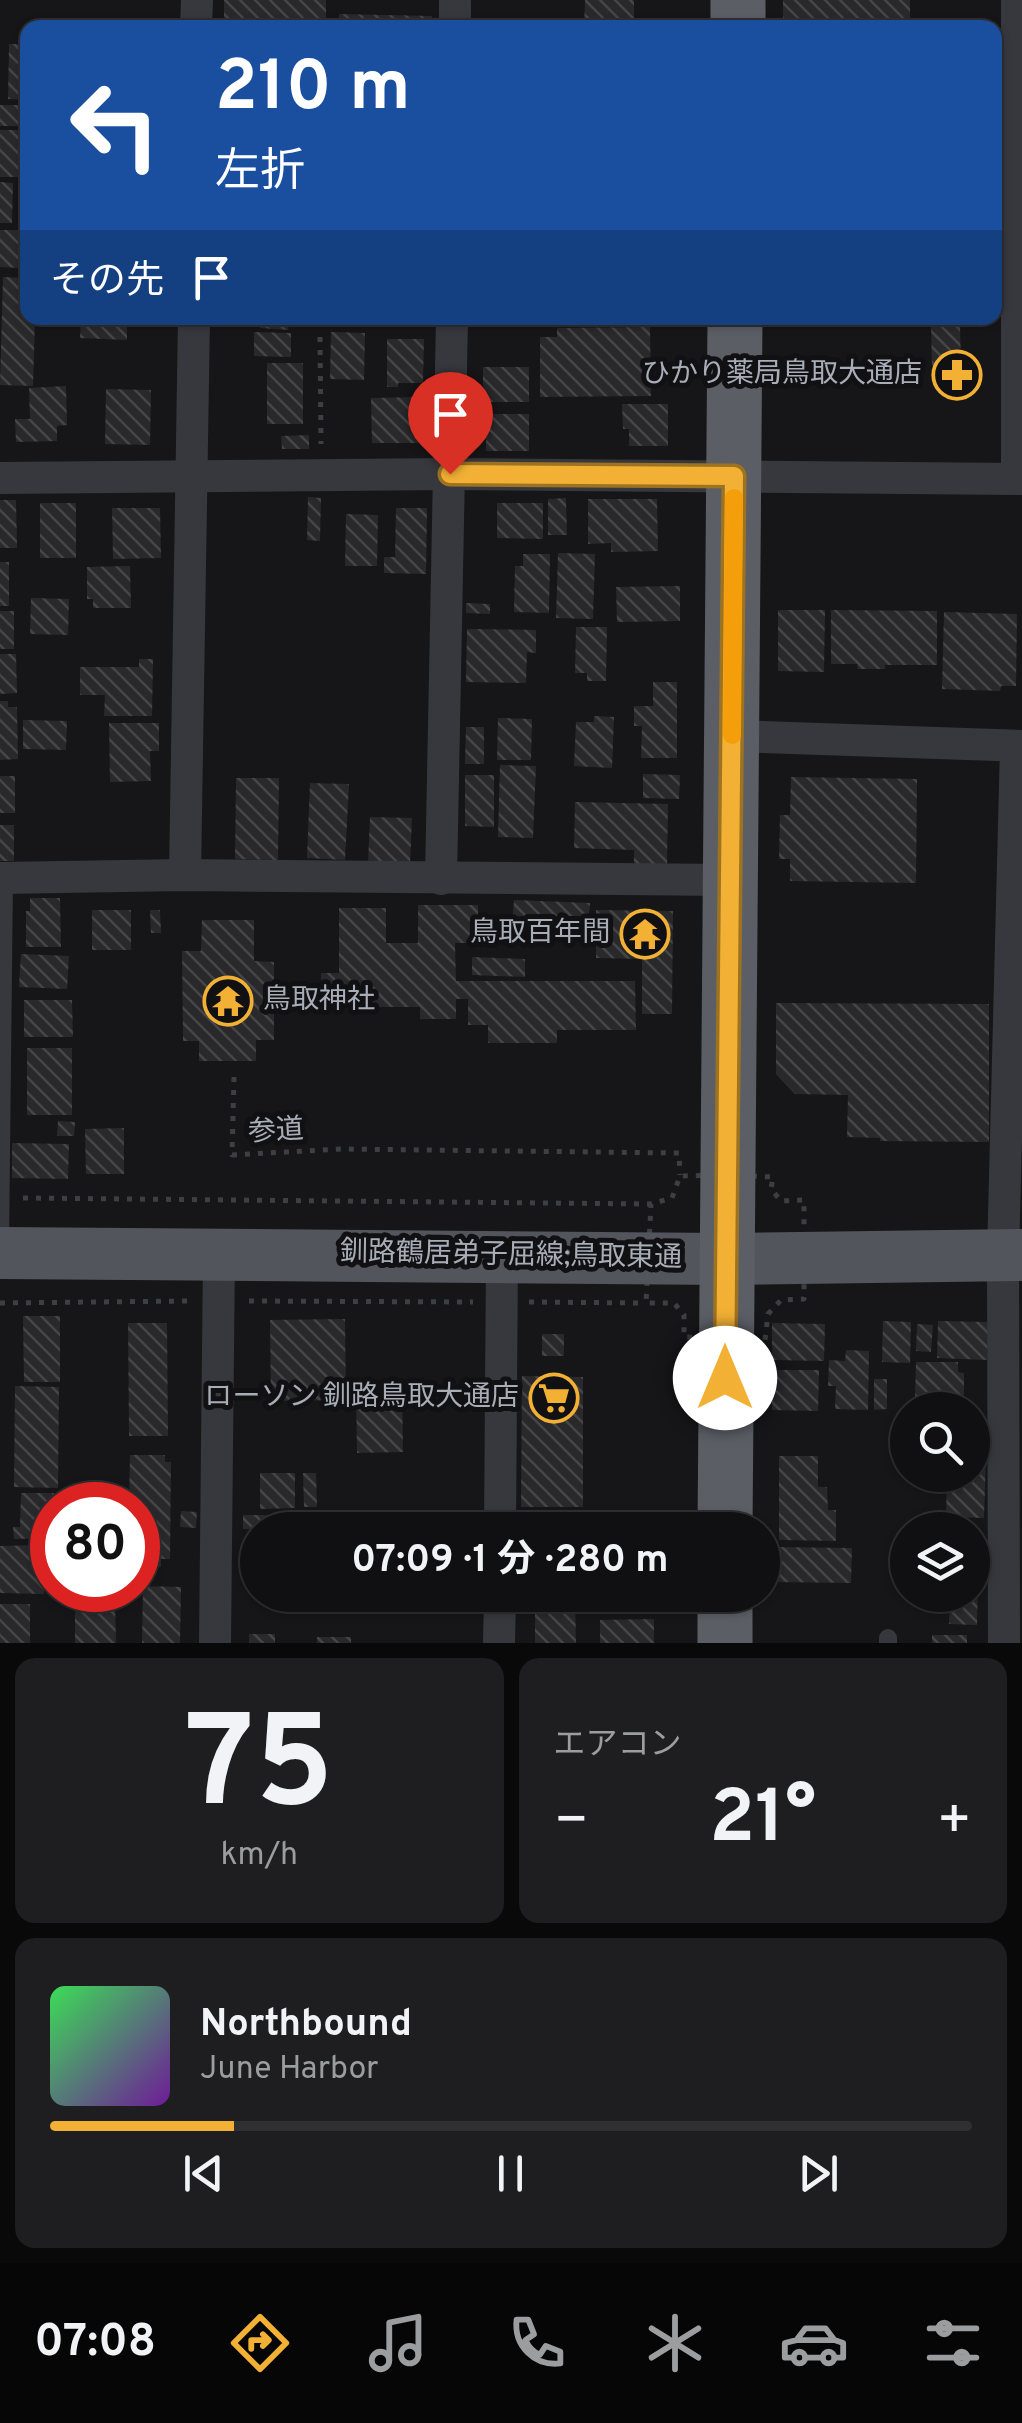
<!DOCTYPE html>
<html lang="ja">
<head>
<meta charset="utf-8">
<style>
  :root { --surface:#101012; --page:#1e1e20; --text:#f1f3f6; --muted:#9c9d9f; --line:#303032; --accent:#f2b134 }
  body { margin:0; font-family:Overpass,"Noto Sans JP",sans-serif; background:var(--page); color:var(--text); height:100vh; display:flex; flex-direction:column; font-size:38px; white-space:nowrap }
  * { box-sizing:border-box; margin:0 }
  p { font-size:32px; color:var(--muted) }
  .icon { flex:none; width:55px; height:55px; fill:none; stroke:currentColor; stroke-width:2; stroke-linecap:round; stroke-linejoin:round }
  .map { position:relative; height:1643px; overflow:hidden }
  .details { display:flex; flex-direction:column; gap:15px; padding:15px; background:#09090a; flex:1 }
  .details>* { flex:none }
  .guide { position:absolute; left:20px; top:20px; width:982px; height:305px; border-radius:20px; box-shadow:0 2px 8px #0004,0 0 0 2px var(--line); background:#1a4fa0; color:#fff; overflow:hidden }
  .fabs { position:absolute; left:890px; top:1392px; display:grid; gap:20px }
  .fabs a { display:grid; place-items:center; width:100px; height:100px; border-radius:50%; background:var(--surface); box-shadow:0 2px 8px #0004,0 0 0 2px var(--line); font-size:50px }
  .speed { position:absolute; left:30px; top:1482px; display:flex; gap:20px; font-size:50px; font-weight:700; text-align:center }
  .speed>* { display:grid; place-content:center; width:130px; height:130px; border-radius:50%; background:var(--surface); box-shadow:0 2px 8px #0004,0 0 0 2px var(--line); line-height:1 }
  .speed .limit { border:15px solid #d22; background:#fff; color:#111 }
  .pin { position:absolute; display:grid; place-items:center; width:85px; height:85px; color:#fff; margin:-102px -42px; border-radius:50% 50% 50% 0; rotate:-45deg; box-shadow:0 0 10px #0007 }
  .pin .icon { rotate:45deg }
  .me { position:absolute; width:110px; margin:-55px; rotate:0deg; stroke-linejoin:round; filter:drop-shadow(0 0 8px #0008) }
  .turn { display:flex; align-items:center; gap:35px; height:210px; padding:0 30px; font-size:45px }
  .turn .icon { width:130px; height:130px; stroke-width:2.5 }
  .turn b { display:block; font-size:70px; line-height:85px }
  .then { display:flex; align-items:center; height:95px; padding:0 30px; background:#0003; gap:20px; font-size:38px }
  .big { font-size:75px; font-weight:700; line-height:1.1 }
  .details .card { flex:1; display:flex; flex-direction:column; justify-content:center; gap:15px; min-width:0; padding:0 35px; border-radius:20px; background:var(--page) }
  .details .dial { align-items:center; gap:0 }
  .dial b { font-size:130px; line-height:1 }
  .song { display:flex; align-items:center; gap:30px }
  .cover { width:120px; height:120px; border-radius:15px; background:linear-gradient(135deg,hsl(130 70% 55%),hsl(280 70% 35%)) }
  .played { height:10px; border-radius:5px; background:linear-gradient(90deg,var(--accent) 20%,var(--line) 20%) }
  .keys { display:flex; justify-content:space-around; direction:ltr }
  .heat { display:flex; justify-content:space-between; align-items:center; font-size:55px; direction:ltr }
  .details .tiles { flex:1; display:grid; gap:15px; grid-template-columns:1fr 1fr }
  .card:last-child { grid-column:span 2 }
  .trip { position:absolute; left:240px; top:1512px; width:540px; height:100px; border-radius:50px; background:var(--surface); box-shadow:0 2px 8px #0004,0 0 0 2px var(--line); font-weight:700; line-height:100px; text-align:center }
  .dock { display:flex; height:160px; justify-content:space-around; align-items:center; background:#060607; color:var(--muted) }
  .dock .icon { width:70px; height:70px }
  .dock .selected { color:var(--accent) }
  .dock b { font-size:45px; color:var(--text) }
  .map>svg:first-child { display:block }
  .building { fill:url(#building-back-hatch) }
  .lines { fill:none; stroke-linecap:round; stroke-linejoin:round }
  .path { stroke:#3d3f44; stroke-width:5; stroke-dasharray:5 8; stroke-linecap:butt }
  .service { stroke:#37383d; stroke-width:18 }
  .minor { stroke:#37383d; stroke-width:32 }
  .primary { stroke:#53555c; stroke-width:52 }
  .trunk { stroke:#5b5e65; stroke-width:55 }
  .route-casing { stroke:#9d7322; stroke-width:25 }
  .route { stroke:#f2b134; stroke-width:18 }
  .slow { stroke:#f59e0b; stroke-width:18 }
  .labels { text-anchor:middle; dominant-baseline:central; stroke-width:10; stroke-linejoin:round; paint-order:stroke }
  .poi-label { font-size:28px; fill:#a8adb8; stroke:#111113; text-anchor:end }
  .street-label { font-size:28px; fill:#a8adb8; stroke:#111113 }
</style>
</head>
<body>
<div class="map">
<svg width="1022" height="1643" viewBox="0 0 1022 1643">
  <defs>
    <pattern id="building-back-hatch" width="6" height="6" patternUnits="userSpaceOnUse" patternTransform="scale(2.5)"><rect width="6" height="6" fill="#29292c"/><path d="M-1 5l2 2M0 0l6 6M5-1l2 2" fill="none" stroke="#454548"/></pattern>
  </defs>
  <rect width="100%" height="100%" fill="#161618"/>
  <g class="building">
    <rect x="224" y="0" width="102" height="28"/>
    <polygon points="585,0 634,0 634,28 584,28"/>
    <rect x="783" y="0" width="127" height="28"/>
    <polygon points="339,14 432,16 432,28 339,28"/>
    <polygon points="9,44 28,44 28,100 8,99"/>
    <polygon points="0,105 24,105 23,126 0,126"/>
    <polygon points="0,130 26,130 25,177 0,177"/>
    <polygon points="0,182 13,183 12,223 0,223"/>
    <polygon points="0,230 21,230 20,268 0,267"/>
    <polygon points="3,277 28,278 28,318 35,318 33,386 0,385"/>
    <polygon points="81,318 127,318 127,340 80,338"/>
    <rect x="219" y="318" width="33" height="5"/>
    <polygon points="260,318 289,318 288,330 260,328"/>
    <polygon points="393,318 428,318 428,323 393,322"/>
    <polygon points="538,318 618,318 618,322 538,321"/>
    <polygon points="931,324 960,324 961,365 932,366"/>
    <polygon points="650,327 651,396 540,397 540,337 557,337 557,328"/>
    <polygon points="254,332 291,333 291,357 254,356"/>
    <polygon points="331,332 365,333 364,380 330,379"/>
    <polygon points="387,339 424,339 423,383 398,383 398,387 387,387"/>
    <rect x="267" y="363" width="36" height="61"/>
    <rect x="483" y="367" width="46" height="35"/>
    <polygon points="66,386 67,425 57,426 57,441 16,442 15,419 30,419 29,388"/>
    <polygon points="106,389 151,390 150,445 105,444"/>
    <polygon points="423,397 424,443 372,443 371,398"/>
    <polygon points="622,404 668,404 668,446 629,446 629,429 623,429"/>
    <rect x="486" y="414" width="43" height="37"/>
    <polygon points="309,435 309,449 282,449 281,436"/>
    <polygon points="308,497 321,498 320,541 307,540"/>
    <polygon points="566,498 567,535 548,535 548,499"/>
    <polygon points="588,499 657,499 658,551 611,552 611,543 588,544"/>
    <polygon points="0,500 16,500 17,548 0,548"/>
    <rect x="40" y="503" width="36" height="55"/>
    <polygon points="497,503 543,503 543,539 497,538"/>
    <polygon points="112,508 160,508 161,558 113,559"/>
    <polygon points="396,508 427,508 426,574 384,573 384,557 395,557"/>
    <polygon points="346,514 378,515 377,566 345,566"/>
    <polygon points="558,553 595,554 593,619 556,618"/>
    <polygon points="523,554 550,554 549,613 514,612 515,566 523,566"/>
    <rect x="0" y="562" width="9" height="44"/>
    <polygon points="130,566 131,608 93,608 93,599 87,599 87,567"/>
    <polygon points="680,586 680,621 617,622 616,587"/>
    <polygon points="31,598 69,599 68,635 30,634"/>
    <polygon points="466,603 490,604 490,614 466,613"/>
    <polygon points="778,610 825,610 824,672 778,671"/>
    <polygon points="831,610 937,611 937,665 885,665 885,669 858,669 857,664 831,664"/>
    <rect x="0" y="611" width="14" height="38"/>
    <polygon points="944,612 1017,614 1016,686 1001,686 1000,691 942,689"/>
    <polygon points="576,627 607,627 606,681 587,681 587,673 575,673"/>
    <polygon points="467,629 536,630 536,653 527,652 526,683 466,682"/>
    <polygon points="0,654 16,654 17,693 0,694"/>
    <polygon points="139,659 153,659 152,716 104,716 105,695 80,695 80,667 139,667"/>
    <polygon points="653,682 677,682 677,758 641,758 642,726 634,726 634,706 653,706"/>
    <polygon points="0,701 8,701 8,707 17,707 18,759 0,760"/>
    <polygon points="594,716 614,717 612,768 574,766 576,722 594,722"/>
    <polygon points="498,718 532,719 531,760 497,760"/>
    <polygon points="23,720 67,721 66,750 23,749"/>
    <polygon points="109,723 159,723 159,751 150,751 151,781 110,782"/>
    <polygon points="466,727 484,727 484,764 465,764"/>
    <polygon points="500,765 536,766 533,838 498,837"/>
    <polygon points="643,774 680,775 679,799 643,798"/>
    <polygon points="465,775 494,775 494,827 465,826"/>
    <rect x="0" y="776" width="15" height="37"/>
    <polygon points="791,777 917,779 916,883 790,881 790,859 779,859 780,815 790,815"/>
    <polygon points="236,778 279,778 278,860 235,859"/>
    <polygon points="310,783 349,784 345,860 307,858"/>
    <polygon points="575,802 668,804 667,868 634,867 634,850 574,848"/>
    <polygon points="370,817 412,818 410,865 368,863"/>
    <rect x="0" y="825" width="14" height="36"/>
    <polygon points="30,898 60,898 61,947 26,947 26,911 30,911"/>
    <polygon points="514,900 590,903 588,928 512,925"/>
    <polygon points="418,905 478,905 478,943 455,943 456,981 635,981 636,1030 557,1030 557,1043 488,1043 488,1025 468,1025 468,999 456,999 456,1019 420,1019 420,1007 321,1007 321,973 339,973 339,908 386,908 386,943 418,943"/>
    <rect x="92" y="910" width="39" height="40"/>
    <polygon points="150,910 160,910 161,933 151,933"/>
    <polygon points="596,910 673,911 672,1014 642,1014 642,959 596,958"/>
    <polygon points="202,920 254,920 254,961 274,962 274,1040 256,1040 256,1061 199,1061 199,1041 183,1041 182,951 201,951"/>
    <polygon points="21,954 69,956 67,989 19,987"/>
    <polygon points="472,957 525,959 525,977 472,975"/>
    <polygon points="24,1000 72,1000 73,1037 24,1037"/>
    <polygon points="776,1003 989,1004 989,1142 880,1141 880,1138 847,1137 848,1095 795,1094 776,1074"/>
    <rect x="27" y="1048" width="45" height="67"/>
    <polygon points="58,1121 75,1122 74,1136 57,1136"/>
    <polygon points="124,1128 124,1174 86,1174 85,1129"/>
    <polygon points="12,1143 69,1144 68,1179 12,1178"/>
    <polygon points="23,1316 60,1316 60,1382 24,1382"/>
    <polygon points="345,1319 346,1400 271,1401 270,1320"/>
    <polygon points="883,1321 911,1322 910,1363 882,1362"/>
    <polygon points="938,1321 988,1322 987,1360 937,1358"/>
    <polygon points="128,1323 167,1323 168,1436 129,1436"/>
    <polygon points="772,1323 825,1324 824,1361 772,1360"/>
    <polygon points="917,1324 933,1325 931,1352 916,1351"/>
    <rect x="542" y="1334" width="22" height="22"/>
    <polygon points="846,1350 869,1351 868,1410 835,1409 836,1386 828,1386 829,1360 845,1361"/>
    <polygon points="916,1362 958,1362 958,1372 964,1373 964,1410 938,1410 938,1399 915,1398"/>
    <polygon points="772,1370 819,1370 818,1411 772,1410"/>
    <polygon points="522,1376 583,1377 583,1507 521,1507"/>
    <polygon points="874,1379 887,1379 887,1409 874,1410"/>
    <polygon points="356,1384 402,1384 403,1452 357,1453"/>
    <polygon points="15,1386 59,1387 58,1488 14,1487"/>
    <polygon points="130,1455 165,1455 165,1462 171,1462 170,1559 161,1559 161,1567 138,1567 138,1505 129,1505"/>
    <polygon points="779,1456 818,1456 818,1487 827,1487 828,1510 836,1510 836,1541 779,1540"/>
    <polygon points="972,1456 986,1456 984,1518 946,1517 947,1475 972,1475"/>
    <polygon points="260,1473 295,1473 295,1508 260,1509"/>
    <polygon points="303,1473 316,1473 317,1507 304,1507"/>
    <polygon points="21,1493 54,1493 52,1538 14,1539 13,1527 20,1527"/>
    <polygon points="181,1511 197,1512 196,1528 180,1527"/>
    <rect x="243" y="1515" width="29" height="14"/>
    <polygon points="559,1522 652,1524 651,1530 559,1530"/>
    <polygon points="40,1545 40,1573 44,1573 44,1594 0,1593 0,1546"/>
    <polygon points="774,1547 852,1548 851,1583 774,1582"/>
    <polygon points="972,1584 978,1584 977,1625 949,1624 950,1595 972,1595"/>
    <polygon points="143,1586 181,1587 180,1643 142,1643"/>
    <polygon points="575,1595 576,1643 535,1643 535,1596"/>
    <polygon points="75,1602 115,1602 116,1643 75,1643"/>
    <rect x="0" y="1604" width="30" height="39"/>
    <polygon points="654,1619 654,1643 600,1643 600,1620"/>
    <rect x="249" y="1634" width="26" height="9"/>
    <rect x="932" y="1635" width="35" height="8"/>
    <rect x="317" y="1637" width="34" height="6"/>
  </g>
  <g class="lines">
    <g class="path">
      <polyline points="320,337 321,444"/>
      <polyline points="234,1077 232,1155 341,1149 679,1153 680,1175"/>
      <polygon points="726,1175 773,1177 771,1189 781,1201 804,1200 804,1299 781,1300 768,1314 765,1340 684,1337 684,1315 674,1303 646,1303 651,1204 672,1198 680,1176"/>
      <polyline points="23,1198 651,1204"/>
      <polyline points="249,1301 473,1302"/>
      <polyline points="529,1302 646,1303"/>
      <polyline points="0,1303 188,1301"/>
    </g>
    <g class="service">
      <polyline points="0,1247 4,878"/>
      <polyline points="888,1638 888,1643"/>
    </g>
    <g class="minor">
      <polyline points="196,28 197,0"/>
      <polyline points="455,28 455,0"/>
      <polyline points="0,478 451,474 1022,479"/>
      <polyline points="1017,479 1017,0"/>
      <polyline points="732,736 1022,746"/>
      <polyline points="185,875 194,318"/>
      <polyline points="0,878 185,875 730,880"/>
      <polyline points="441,879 452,318"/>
      <polyline points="500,1530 502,1255"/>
      <polyline points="215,1643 219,1253"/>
      <polyline points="499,1643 500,1595"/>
      <polyline points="1004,1643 1003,1255 1016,746"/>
    </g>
    <polyline class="primary" points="0,1253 725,1259 1022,1255"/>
    <g class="trunk">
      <polyline points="738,28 738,0"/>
      <polyline points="725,1530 735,318"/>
      <polyline points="725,1643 725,1595"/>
    </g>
  </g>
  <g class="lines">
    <g class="route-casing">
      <polyline id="route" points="450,474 734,476 725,1378"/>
    </g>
    <use href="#route" class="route"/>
    <polyline class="slow" points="732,735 734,498"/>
  </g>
  <defs>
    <g id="pharmacy-ring" transform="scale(2.5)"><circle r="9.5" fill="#111113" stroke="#f2b134" stroke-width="1.5"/><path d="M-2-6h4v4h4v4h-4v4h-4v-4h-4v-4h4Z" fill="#f2b134"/></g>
    <g id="temple-ring" transform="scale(2.5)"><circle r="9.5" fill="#111113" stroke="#f2b134" stroke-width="1.5"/><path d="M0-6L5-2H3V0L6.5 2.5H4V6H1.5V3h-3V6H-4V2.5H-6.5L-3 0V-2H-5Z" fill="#f2b134"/></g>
    <g id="supermarket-ring" transform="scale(2.5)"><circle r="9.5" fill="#111113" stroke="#f2b134" stroke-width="1.5"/><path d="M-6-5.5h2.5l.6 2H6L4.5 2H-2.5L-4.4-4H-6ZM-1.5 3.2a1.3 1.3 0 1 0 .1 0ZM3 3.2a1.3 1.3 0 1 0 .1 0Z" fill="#f2b134"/></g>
  </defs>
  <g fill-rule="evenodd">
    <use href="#pharmacy-ring" x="957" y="375"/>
    <use href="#temple-ring" x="645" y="934"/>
    <use href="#temple-ring" x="228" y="1001"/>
    <use href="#supermarket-ring" x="554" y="1398"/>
  </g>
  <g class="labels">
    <g class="poi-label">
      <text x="922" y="375">ひかり薬局鳥取大通店</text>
      <text x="610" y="934">鳥取百年間</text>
      <text x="263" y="1001" text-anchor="start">鳥取神社</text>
      <text x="519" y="1398">ローソン 釧路鳥取大通店</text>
    </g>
    <g class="street-label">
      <text transform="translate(276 1132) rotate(-3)">参道</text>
      <text transform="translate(511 1256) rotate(1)">釧路鶴居弟子屈線;鳥取東通</text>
    </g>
  </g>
</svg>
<div class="fabs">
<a><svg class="icon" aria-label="search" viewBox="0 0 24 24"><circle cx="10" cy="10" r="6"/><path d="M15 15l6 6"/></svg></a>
<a><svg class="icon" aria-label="layers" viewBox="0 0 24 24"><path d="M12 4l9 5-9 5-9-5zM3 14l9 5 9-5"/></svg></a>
</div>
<div class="speed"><div class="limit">80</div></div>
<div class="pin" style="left:450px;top:474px;background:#d93025"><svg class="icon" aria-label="arrive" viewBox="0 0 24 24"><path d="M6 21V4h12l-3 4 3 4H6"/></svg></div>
<svg class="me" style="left:725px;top:1378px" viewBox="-20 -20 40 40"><circle r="19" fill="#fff"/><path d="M0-13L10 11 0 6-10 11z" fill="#f2b134"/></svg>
<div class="trip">07:09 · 1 分 · 280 m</div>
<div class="guide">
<div class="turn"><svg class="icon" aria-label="left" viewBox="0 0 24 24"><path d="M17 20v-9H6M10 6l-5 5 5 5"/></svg><div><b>210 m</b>左折</div></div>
<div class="then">その先<svg class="icon" aria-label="arrive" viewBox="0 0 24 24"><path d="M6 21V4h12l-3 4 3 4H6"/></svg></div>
</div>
</div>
<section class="details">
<div class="tiles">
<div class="card dial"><b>75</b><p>km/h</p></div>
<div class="card"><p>エアコン</p>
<div class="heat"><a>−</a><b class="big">21°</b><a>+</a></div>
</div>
<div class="card">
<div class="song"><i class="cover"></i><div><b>Northbound</b><p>June Harbor</p></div></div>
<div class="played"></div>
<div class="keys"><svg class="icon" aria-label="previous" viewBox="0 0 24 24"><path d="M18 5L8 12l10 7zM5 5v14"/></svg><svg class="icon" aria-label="pause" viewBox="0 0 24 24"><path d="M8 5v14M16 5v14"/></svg><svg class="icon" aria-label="next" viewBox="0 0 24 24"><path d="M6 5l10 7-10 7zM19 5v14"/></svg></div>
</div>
</div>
</section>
<nav class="dock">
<b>07:08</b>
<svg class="icon selected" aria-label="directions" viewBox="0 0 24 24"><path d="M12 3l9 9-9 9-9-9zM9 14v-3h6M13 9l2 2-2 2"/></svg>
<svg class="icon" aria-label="music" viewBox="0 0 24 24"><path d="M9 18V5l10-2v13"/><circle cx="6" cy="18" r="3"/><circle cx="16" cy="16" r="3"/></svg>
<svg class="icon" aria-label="phone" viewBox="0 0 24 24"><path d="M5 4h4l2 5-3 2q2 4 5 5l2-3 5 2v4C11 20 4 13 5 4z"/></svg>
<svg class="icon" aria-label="climate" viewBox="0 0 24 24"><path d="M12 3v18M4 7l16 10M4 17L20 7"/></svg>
<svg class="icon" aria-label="car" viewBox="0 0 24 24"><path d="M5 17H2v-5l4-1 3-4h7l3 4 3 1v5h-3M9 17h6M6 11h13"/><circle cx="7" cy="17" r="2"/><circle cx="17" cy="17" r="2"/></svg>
<svg class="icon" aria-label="filters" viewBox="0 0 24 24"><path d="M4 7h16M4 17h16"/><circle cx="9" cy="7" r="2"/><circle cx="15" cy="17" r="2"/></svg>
</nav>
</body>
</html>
